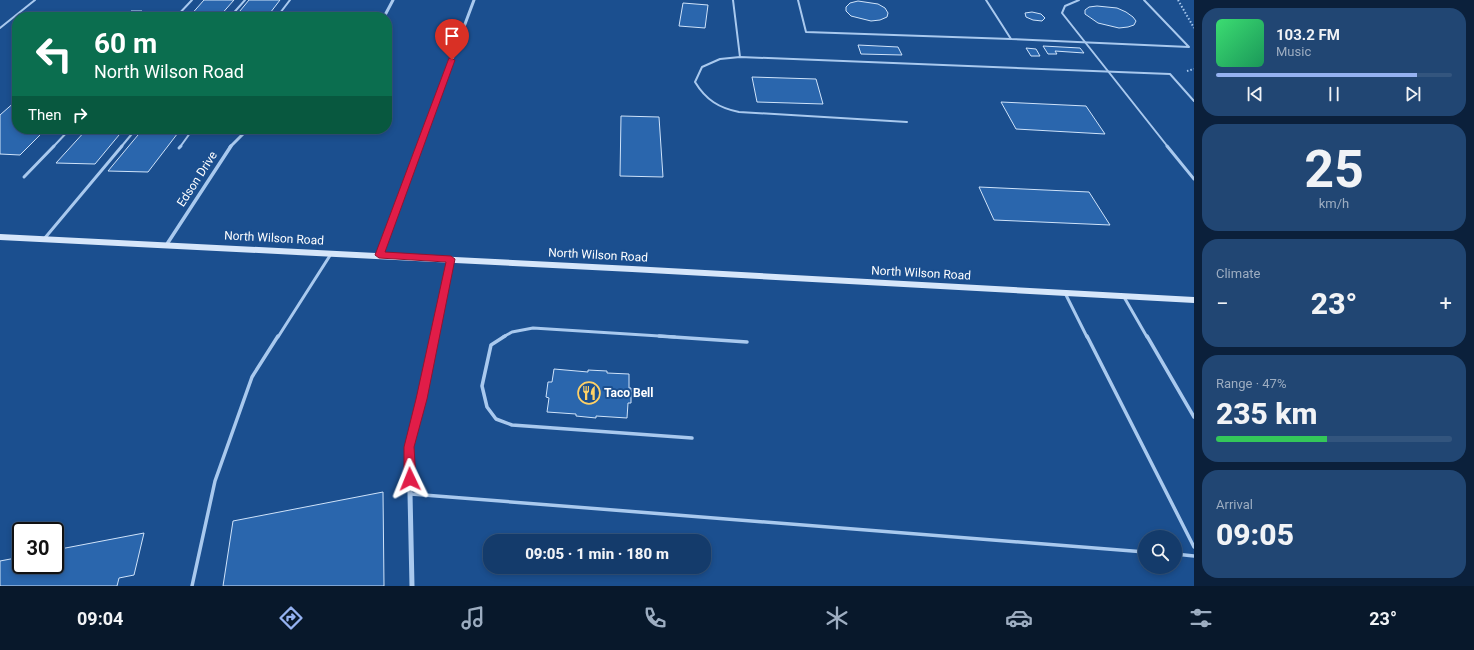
<!DOCTYPE html>
<html lang="en">
<head>
<meta charset="utf-8">
<style>
  :root { --surface:#143b6b; --page:#214673; --text:#f1f3f6; --muted:#9dadc1; --line:#33557e; --accent:#95b2f1 }
  body { margin:0; font-family:Roboto,sans-serif; background:var(--page); color:var(--text); height:100vh; display:flex; flex-direction:column; font-size:15px; white-space:nowrap }
  * { box-sizing:border-box; margin:0 }
  p { font-size:13px; color:var(--muted) }
  .icon { flex:none; width:22px; height:22px; fill:none; stroke:currentColor; stroke-width:2; stroke-linecap:round; stroke-linejoin:round }
  .map { position:relative; flex:1; overflow:hidden }
  .sheet { display:flex; flex-direction:column; gap:8px; padding:8px; background:#0b203b; width:280px }
  .sheet>* { flex:none }
  .guide { position:absolute; left:12px; top:12px; width:380px; height:122px; border-radius:16px; box-shadow:0 2px 6px #0003,0 0 0 1px var(--line); background:#0b6e4f; color:#fff; overflow:hidden }
  .buttons { position:absolute; left:1138px; top:530px; display:grid; gap:8px }
  .buttons a { display:grid; place-items:center; width:44px; height:44px; border-radius:50%; background:var(--surface); box-shadow:0 2px 6px #0003,0 0 0 1px var(--line); font-size:20px }
  .speed { position:absolute; left:12px; top:522px; display:flex; gap:8px; font-size:20px; font-weight:700; text-align:center }
  .speed>* { display:grid; place-content:center; width:52px; height:52px; border-radius:50%; background:var(--surface); box-shadow:0 2px 6px #0003,0 0 0 1px var(--line); line-height:1 }
  .speed .limit { border:2px solid #111; border-radius:6px; background:#fff; color:#111 }
  .pin { position:absolute; display:grid; place-items:center; width:34px; height:34px; color:#fff; margin:-41px -17px; border-radius:50% 50% 50% 0; rotate:-45deg; box-shadow:0 0 4px #0007 }
  .pin .icon { rotate:45deg }
  .me { position:absolute; width:44px; margin:-22px; rotate:358deg; stroke-linejoin:round; filter:drop-shadow(0 0 3px #0008) }
  .turn { display:flex; align-items:center; gap:14px; height:84px; padding:0 16px; font-size:18px }
  .turn .icon { width:52px; height:52px; stroke-width:2.5 }
  .turn b { display:block; font-size:28px; line-height:34px }
  .then { display:flex; align-items:center; height:38px; padding:0 16px; background:#0003; gap:8px; font-size:15px }
  .big { font-size:30px; font-weight:800; line-height:1.1 }
  .sheet .card { flex:1; display:flex; flex-direction:column; justify-content:center; gap:6px; min-width:0; padding:0 14px; border-radius:16px; background:var(--page) }
  .sheet .dial { align-items:center; gap:0 }
  .dial b { font-size:52px; line-height:1 }
  .song { display:flex; align-items:center; gap:12px }
  .cover { width:48px; height:48px; border-radius:6px; background:linear-gradient(135deg,hsl(140 70% 55%),hsl(150 70% 35%)) }
  .played { height:4px; border-radius:2px; background:linear-gradient(90deg,var(--accent) 85%,var(--line) 85%) }
  .keys { display:flex; justify-content:space-around; direction:ltr }
  .heat { display:flex; justify-content:space-between; align-items:center; font-size:22px; direction:ltr }
  .charge { height:6px; border-radius:3px; background:linear-gradient(90deg,#34c759 47%,var(--line) 0) }
  .trip { position:absolute; left:483px; top:534px; width:228px; height:40px; border-radius:16px; background:var(--surface); box-shadow:0 2px 6px #0003,0 0 0 1px var(--line); font-weight:800; line-height:40px; text-align:center }
  .tab-bar { display:flex; height:64px; justify-content:space-around; align-items:center; background:#08182b; color:var(--muted) }
  .tab-bar .icon { width:28px; height:28px }
  .tab-bar .current { color:var(--accent) }
  .tab-bar b { font-size:18px; color:var(--text) }
  main { display:flex; flex:1; min-height:0 }
  .map>svg:first-child { display:block }
  .building { fill:#2a66ad; stroke:#cfe3fa }
  .lines { fill:none; stroke-linecap:round; stroke-linejoin:round }
  .path { stroke:#a9c9ee; stroke-width:2; stroke-dasharray:1.5 2; stroke-linecap:butt }
  .service-far2 { stroke:#a9c9ee; stroke-width:2 }
  .service-far1 { stroke:#a9c9ee; stroke-width:3 }
  .service { stroke:#a9c9ee; stroke-width:3.5 }
  .minor-far2 { stroke:#a9c9ee; stroke-width:3 }
  .minor-far1 { stroke:#a9c9ee; stroke-width:3.5 }
  .minor { stroke:#a9c9ee; stroke-width:5 }
  .secondary { fill:#d6e6fa; fill-rule:evenodd }
  .route { fill:#e11d48; stroke:#92132f }
  .labels { text-anchor:middle; dominant-baseline:central; stroke-width:4; stroke-linejoin:round; paint-order:stroke }
  .street-label { font-size:12px; fill:#fff; stroke:#1b4f8f }
  .poi-label { font-size:12px; font-weight:bold; fill:#fff; stroke:#1b4f8f; text-anchor:start }
</style>
</head>
<body>
<main>
<div class="map">
<svg width="1194" height="586" viewBox="0 0 1194 586">
  <rect width="100%" height="100%" fill="#1b4f8f"/>
  <g class="building">
    <polygon points="204,0 234,0 219,17 189,17"/>
    <polygon points="249,0 280,0 267,17 235,17"/>
    <polygon points="858,1 878,4 885,8 888,13 887,17 880,20 871,21 851,16 846,11 846,7 850,3"/>
    <polygon points="683,3 708,5 705,28 679,26"/>
    <polygon points="1097,6 1117,8 1126,12 1133,17 1136,21 1134,25 1128,27 1119,28 1098,23 1085,14 1085,10 1089,7"/>
    <polygon points="131,11 142,11 137,16 158,16 107,17 109,15 127,15"/>
    <polygon points="1032,12 1041,14 1045,18 1042,21 1033,20 1026,17 1025,13"/>
    <polygon points="858,45 898,47 902,55 861,54"/>
    <polygon points="1043,46 1080,48 1084,53 1055,51 1057,54 1048,54"/>
    <polygon points="1026,48 1036,49 1040,56 1031,56"/>
    <polygon points="752,77 816,79 823,104 757,102"/>
    <polygon points="17,100 17,129 46,129 20,155 0,154 0,115"/>
    <polygon points="1001,102 1086,106 1105,134 1016,129"/>
    <polygon points="621,116 659,117 663,177 620,176"/>
    <polygon points="87,129 124,129 95,164 56,163"/>
    <polygon points="143,129 181,129 148,172 108,171"/>
    <polygon points="979,187 1089,192 1110,225 994,220"/>
    <polygon points="554,369 588,372 588,370 607,371 607,373 629,374 629,388 631,388 631,403 628,403 627,418 596,416 596,418 576,416 576,414 547,412 549,398 546,397 548,382 552,382"/>
    <polygon points="383,492 384,586 223,586 233,521"/>
    <polygon points="144,533 134,575 119,578 117,586 0,586 0,561 21,557 21,565 55,565 55,550"/>
  </g>
  <g class="lines">
    <g class="path">
      <polyline points="1178,0 1194,28"/>
      <polyline points="1187,71 1194,69"/>
    </g>
    <g class="service-far2">
      <polyline points="733,0 740,57"/>
      <polyline points="798,0 806,32 1011,39"/>
      <polyline points="986,0 1011,39 1189,47 1144,0"/>
      <polyline points="1079,0 1065,6 1062,13 1168,147"/>
      <polyline points="176,17 192,0"/>
      <polyline points="230,17 245,0"/>
      <polyline points="277,17 290,0"/>
      <polyline points="0,28 35,0"/>
      <path d="M 907,122 L 739,112 C 719,108 706,100 695,82 L 702,67 L 720,59 L 740,57 L 1170,74 L 1194,101"/>
      <polyline points="53,147 70,129"/>
      <polyline points="121,147 136,129"/>
      <polyline points="180,147 193,129"/>
    </g>
    <g class="service-far1">
      <polyline points="1167,146 1194,179"/>
      <polyline points="179,148 181,146"/>
      <polyline points="24,177 54,146"/>
      <polyline points="44,239 122,146"/>
      <polyline points="1065,293 1087,337"/>
      <polyline points="1124,297 1147,337"/>
      <polyline points="278,337 331,254"/>
      <polyline points="503,337 512,332 533,328 675,337"/>
    </g>
    <g class="service">
      <polyline points="505,336 491,345 482,386 487,407 496,419 512,425 692,438"/>
      <polyline points="659,336 747,342"/>
      <polyline points="1087,336 1194,547"/>
      <polyline points="1147,336 1194,417"/>
      <polyline points="411,494 1145,552"/>
      <polyline points="1175,554 1194,556"/>
      <polyline points="192,586 215,481 252,377 278,336"/>
    </g>
    <g class="minor-far2">
      <polyline points="384,17 393,0"/>
      <polyline points="230,147 248,129"/>
      <polyline points="419,147 474,0"/>
    </g>
    <g class="minor-far1">
      <polyline points="167,244 231,146"/>
      <polyline points="379,255 420,146"/>
      <polyline points="434,337 451,259"/>
    </g>
    <polyline class="minor" points="412,586 409,447 434,336"/>
    <polygon class="secondary" points="0,234 632,266 1194,297 1194,303 632,272 0,240"/>
  </g>
  <polygon class="route" points="449,58 455,60 385,252 451,256 455,259 427,399 414,447 416,479 414,482 410,484 406,482 404,479 404,447 416,399 446,262 379,258 375,255"/>
  <defs>
    <g id="restaurant-ring" transform="scale(1.15)"><circle r="9.5" fill="#1b4f8f" stroke="#ffd166" stroke-width="1.5"/><path d="M-5-6h1v4h1v-4h1v4h1v-4h1v5L-1.5 .5V6h-2V.5L-5-1ZM5-6V6H3V1.5H1.5Q1.5-4 5-6Z" fill="#ffd166"/></g>
  </defs>
  <g fill-rule="evenodd">
    <use href="#restaurant-ring" x="589" y="393"/>
  </g>
  <g class="labels">
    <g class="street-label">
      <text transform="translate(197 179) rotate(-57)">Edson Drive</text>
      <text transform="translate(274 238) rotate(3)">North Wilson Road</text>
      <text transform="translate(598 255) rotate(3)">North Wilson Road</text>
      <text transform="translate(921 273) rotate(3)">North Wilson Road</text>
    </g>
    <g class="poi-label">
      <text x="604" y="393">Taco Bell</text>
    </g>
  </g>
</svg>
<div class="buttons">
<a><svg class="icon" aria-label="search" viewBox="0 0 24 24"><circle cx="10" cy="10" r="6"/><path d="M15 15l6 6"/></svg></a>
</div>
<div class="speed"><div class="limit">30</div></div>
<div class="pin" style="left:452px;top:60px;background:#d93025"><svg class="icon" aria-label="arrive" viewBox="0 0 24 24"><path d="M6 21V4h12l-3 4 3 4H6"/></svg></div>
<svg class="me" style="left:410px;top:479px" viewBox="-20 -20 40 40"><path d="M0-17L14 15 0 8-14 15z" fill="#e11d48" stroke="#fff" stroke-width="4"/></svg>
<div class="trip">09:05 · 1 min · 180 m</div>
<div class="guide">
<div class="turn"><svg class="icon" aria-label="left" viewBox="0 0 24 24"><path d="M17 20v-9H6M10 6l-5 5 5 5"/></svg><div><b>60 m</b>North Wilson Road</div></div>
<div class="then">Then<svg class="icon" aria-label="right" viewBox="0 0 24 24"><path d="M7 20v-9h11M14 6l5 5-5 5"/></svg></div>
</div>
</div>
<section class="sheet">
<div class="card">
<div class="song"><i class="cover"></i><div><b>103.2 FM</b><p>Music</p></div></div>
<div class="played"></div>
<div class="keys"><svg class="icon" aria-label="previous" viewBox="0 0 24 24"><path d="M18 5L8 12l10 7zM5 5v14"/></svg><svg class="icon" aria-label="pause" viewBox="0 0 24 24"><path d="M8 5v14M16 5v14"/></svg><svg class="icon" aria-label="next" viewBox="0 0 24 24"><path d="M6 5l10 7-10 7zM19 5v14"/></svg></div>
</div>
<div class="card dial"><b>25</b><p>km/h</p></div>
<div class="card"><p>Climate</p>
<div class="heat"><a>−</a><b class="big">23°</b><a>+</a></div>
</div>
<div class="card"><p>Range · 47%</p><b class="big">235 km</b><div class="charge"></div></div>
<div class="card"><p>Arrival</p><b class="big">09:05</b></div>
</section>
</main>
<nav class="tab-bar">
<b>09:04</b>
<svg class="icon current" aria-label="directions" viewBox="0 0 24 24"><path d="M12 3l9 9-9 9-9-9zM9 14v-3h6M13 9l2 2-2 2"/></svg>
<svg class="icon" aria-label="music" viewBox="0 0 24 24"><path d="M9 18V5l10-2v13"/><circle cx="6" cy="18" r="3"/><circle cx="16" cy="16" r="3"/></svg>
<svg class="icon" aria-label="phone" viewBox="0 0 24 24"><path d="M5 4h4l2 5-3 2q2 4 5 5l2-3 5 2v4C11 20 4 13 5 4z"/></svg>
<svg class="icon" aria-label="climate" viewBox="0 0 24 24"><path d="M12 3v18M4 7l16 10M4 17L20 7"/></svg>
<svg class="icon" aria-label="car" viewBox="0 0 24 24"><path d="M5 17H2v-5l4-1 3-4h7l3 4 3 1v5h-3M9 17h6M6 11h13"/><circle cx="7" cy="17" r="2"/><circle cx="17" cy="17" r="2"/></svg>
<svg class="icon" aria-label="filters" viewBox="0 0 24 24"><path d="M4 7h16M4 17h16"/><circle cx="9" cy="7" r="2"/><circle cx="15" cy="17" r="2"/></svg>
<b>23°</b>
</nav>
</body>
</html>
